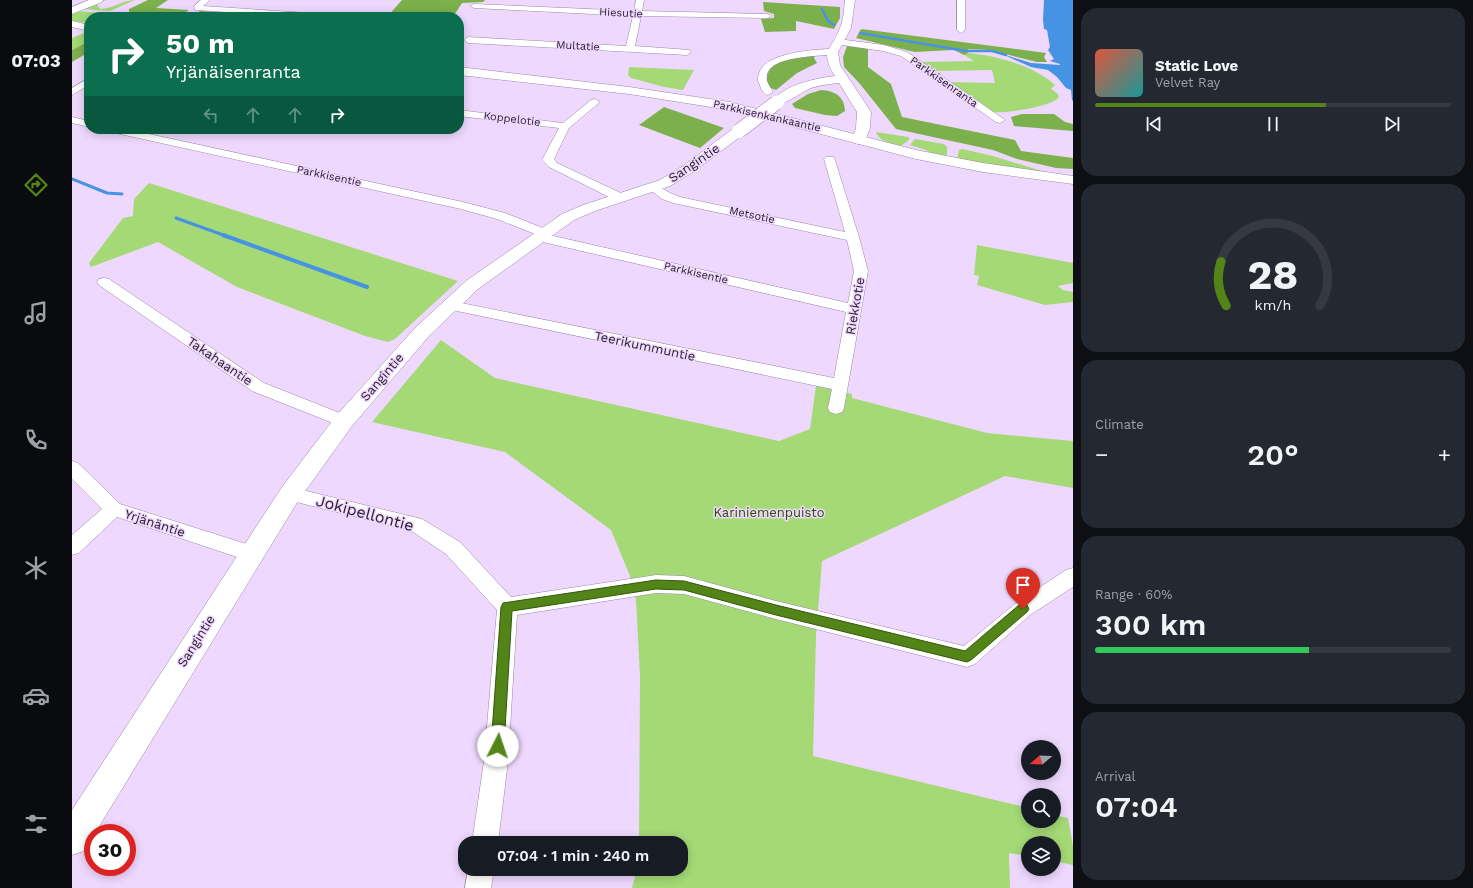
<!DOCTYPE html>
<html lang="en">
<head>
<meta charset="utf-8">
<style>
  :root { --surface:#171b24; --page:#242831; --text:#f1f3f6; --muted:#9ea1a6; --line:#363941; --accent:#528417 }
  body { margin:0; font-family:"Work Sans",sans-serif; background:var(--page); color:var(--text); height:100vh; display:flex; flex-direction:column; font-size:15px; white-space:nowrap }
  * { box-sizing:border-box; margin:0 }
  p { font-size:13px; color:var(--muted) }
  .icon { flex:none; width:22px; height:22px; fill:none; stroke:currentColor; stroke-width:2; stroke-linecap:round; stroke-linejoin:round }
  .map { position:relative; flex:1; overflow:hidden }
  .side { display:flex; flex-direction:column; gap:8px; padding:8px; background:#0d0f14; width:400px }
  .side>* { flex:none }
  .hud { position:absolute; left:12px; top:12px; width:380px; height:122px; border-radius:16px; box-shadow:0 2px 10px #0003; background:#0b6e4f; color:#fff; overflow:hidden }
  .needle { width:26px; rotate:251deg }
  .controls { position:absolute; left:949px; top:740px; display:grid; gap:8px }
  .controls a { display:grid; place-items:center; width:40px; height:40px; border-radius:50%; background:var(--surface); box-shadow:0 2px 10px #0003; font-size:20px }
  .speed { position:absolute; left:12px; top:824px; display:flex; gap:8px; font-size:20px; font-weight:700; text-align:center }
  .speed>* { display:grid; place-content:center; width:52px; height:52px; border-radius:50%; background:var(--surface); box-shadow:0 2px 10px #0003; line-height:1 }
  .speed .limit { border:6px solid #d22; background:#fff; color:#111 }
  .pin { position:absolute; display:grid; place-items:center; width:34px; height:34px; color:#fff; margin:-41px -17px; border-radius:50% 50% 50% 0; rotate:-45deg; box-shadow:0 0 4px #0007 }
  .pin .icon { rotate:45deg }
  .me { position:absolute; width:44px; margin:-22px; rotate:4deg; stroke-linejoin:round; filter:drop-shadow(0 0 3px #0008) }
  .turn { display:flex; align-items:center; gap:14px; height:84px; padding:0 16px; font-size:18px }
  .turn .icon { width:52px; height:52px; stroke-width:2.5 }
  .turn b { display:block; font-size:28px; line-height:34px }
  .lanes { display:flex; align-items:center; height:38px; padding:0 16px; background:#0003; justify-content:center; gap:20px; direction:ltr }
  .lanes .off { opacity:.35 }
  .big { font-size:30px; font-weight:600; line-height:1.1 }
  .side .tile { flex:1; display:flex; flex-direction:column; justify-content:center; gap:6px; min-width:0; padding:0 14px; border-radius:16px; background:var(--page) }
  .side .dial { align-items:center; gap:0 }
  .dial svg { height:104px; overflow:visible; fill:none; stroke:var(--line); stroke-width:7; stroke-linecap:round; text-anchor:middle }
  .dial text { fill:var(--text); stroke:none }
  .song { display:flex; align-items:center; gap:12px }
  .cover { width:48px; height:48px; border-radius:6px; background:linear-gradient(135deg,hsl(10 70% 55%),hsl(180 70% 35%)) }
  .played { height:4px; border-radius:2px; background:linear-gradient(90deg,var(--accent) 65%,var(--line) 65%) }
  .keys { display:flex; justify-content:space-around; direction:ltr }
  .heat { display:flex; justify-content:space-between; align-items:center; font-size:22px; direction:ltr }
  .charge { height:6px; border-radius:3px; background:linear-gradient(90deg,#34c759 60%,var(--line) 0) }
  .trip { position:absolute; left:386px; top:836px; width:230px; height:40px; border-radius:16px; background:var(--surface); box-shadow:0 2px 10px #0003; font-weight:600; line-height:40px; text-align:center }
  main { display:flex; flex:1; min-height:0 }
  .tabs { display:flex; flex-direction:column; width:72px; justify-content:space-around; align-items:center; background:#090b0e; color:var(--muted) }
  .tabs .icon { width:28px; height:28px }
  .tabs .current { color:var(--accent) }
  .tabs b { font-size:18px; color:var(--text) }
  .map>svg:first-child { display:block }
  .green { fill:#a4d976 }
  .forest { fill:#7cb04c }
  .water { fill:#4793e3 }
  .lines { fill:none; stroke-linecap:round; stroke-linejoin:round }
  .stream-far2 { stroke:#4793e3; stroke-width:2.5 }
  .stream-far1 { stroke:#4793e3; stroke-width:3 }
  .stream { stroke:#4793e3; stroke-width:4 }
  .minor-casing { stroke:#9b86a9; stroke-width:1 }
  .tertiary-casing { stroke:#9b86a9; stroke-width:1 }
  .secondary-casing { stroke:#9b86a9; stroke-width:1 }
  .minor { fill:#fff; fill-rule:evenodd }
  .tertiary { fill:#fff; fill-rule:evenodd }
  .secondary { fill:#fff; fill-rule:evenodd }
  .tertiary-bridge-far1-casing { stroke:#9b86a9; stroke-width:12; stroke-linecap:butt }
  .tertiary-bridge-casing { stroke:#9b86a9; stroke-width:15; stroke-linecap:butt }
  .tertiary-bridge-far1 { stroke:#fff; stroke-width:12 }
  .tertiary-bridge { stroke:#fff; stroke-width:14 }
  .route { fill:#528417; stroke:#35560f }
  .labels { text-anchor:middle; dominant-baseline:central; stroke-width:3; stroke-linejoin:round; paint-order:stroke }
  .far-street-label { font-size:11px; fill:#2a2130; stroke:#efd8fe }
  .street-label { font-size:13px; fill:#2a2130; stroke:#efd8fe }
  .park-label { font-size:13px; fill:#2b4b01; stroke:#efd8fe }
  .near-street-label { font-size:16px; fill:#2a2130; stroke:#efd8fe }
</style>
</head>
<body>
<main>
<nav class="tabs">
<b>07:03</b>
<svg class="icon current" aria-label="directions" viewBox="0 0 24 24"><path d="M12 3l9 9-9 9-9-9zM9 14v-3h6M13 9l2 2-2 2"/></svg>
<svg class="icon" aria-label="music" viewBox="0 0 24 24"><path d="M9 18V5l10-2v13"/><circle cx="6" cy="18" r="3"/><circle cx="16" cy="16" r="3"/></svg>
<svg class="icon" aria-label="phone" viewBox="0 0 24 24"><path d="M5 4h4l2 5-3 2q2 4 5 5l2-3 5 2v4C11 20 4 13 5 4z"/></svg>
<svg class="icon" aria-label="climate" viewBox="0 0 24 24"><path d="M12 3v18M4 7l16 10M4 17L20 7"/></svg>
<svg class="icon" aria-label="car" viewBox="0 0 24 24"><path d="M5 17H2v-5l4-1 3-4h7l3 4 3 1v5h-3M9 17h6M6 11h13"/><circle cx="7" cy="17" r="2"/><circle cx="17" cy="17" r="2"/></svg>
<svg class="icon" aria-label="filters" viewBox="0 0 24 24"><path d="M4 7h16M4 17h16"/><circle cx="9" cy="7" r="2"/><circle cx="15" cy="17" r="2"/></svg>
</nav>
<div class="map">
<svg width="1001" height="888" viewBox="0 0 1001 888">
  <rect width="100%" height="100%" fill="#efd8fe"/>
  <g class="green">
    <path d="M 30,0 L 34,0 L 25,4 L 28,9 C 41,9 50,0 63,0 L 38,11 L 9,9 Z"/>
    <polygon points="4,11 30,13 33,15 29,17 17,17 17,23 0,21 0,14"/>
    <polygon points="12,33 17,33 17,41 0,50 0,38"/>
    <path d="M 896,53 C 925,56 961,65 983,85 L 979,89 L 986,94 L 987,97 C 982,106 933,114 922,112 C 916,111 883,87 875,82 L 923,83 L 920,70 L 861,71 L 850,62 L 902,61 L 892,55 Z"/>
    <polygon points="557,67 622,70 611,90 592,87 559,78 556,75"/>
    <path d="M 804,132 L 836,137 L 838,139 L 829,146 C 820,143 807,142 804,132 Z"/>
    <polygon points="843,139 872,144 875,147 875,157 863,155 854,150 838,145"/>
    <polygon points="890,149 921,156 980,174 928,167 885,159 887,150"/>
    <polygon points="77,183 386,281 323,339 316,342 293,336 165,287 86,242 19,267 17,263 51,218 61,216 62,199"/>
    <polygon points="905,245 1001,263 1001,283 986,286 991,290 1001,292 1001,302 973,305 905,285 907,276 902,275"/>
    <polygon points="369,340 423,378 707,441 738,429 744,386 780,394 780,398 915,433 1001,441 1001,488 933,476 750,561 744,635 741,756 956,808 956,821 982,821 982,815 996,818 1001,846 1001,865 982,861 982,843 956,843 956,856 937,853 938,888 560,888 565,869 609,869 609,843 567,843 568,676 564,600 558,576 539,530 433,452 300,422"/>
  </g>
  <g class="forest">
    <polygon points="76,0 96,0 84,8 117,10 106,17 77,17 57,12 57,9"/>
    <polygon points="330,0 413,0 411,2 390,3 381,17 315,17"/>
    <polygon points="691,2 768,7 768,18 762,29 724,21 724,31 693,32 689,19 702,18 702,14 692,11"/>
    <polygon points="128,11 209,15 207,17 120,17"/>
    <polygon points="789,29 974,53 972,57 975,62 965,62 918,50 896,49 896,53 892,55 882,50 843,52 784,38"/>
    <polygon points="17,41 17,52 0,62 0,50"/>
    <polygon points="775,46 796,48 796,67 819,84 830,117 943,140 949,151 1001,158 1001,169 984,168 945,159 921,150 824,129 788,84 772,67 771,57"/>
    <path d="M 743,55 L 742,58 L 745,63 L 725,73 L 704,90 L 696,87 L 694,83 C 695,77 696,70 701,66 C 712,58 730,57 743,55 Z"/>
    <path d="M 749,90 C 763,91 772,96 773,111 L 765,116 L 753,115 L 723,108 L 720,104 L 736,94 Z"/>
    <polygon points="592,107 652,128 628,148 567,125"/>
    <polygon points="950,114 982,114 993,122 1001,124 1001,131 942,126 939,117"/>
  </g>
  <polygon class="water" points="972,0 1001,0 1001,101 1000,100 999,90 994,88 985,77 976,70 959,67 930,54 959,63 988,65 988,64 978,61 982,59 976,50 978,47 975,30 972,29 971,20"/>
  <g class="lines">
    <g class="stream-far2">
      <polyline points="750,9 756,21 762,25"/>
      <polyline points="788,33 894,51 920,51 934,55"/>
    </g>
    <g class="stream-far1">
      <polyline points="0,179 35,193 50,194"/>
      <polyline points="104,218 154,236"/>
    </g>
    <polyline class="stream" points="151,235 295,287"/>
    <g class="minor-casing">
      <g id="minor">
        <polygon points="129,0 138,0 131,6 265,15 269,17 227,17 123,10 122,6"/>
        <polygon points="564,0 572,0 570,11 696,14 700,16 696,18 569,16 563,46 618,50 619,52 615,55 396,43 392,40 396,37 554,46 561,16 402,8 398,6 402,4 562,11"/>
        <polygon points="885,0 893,0 893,30 889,33 885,30"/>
        <polygon points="766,39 812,45 835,52 933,120 928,123 924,122 829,56 811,51 763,44 762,42"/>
        <path d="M 760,49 L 764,52 L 763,54 C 749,57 690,54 695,81 C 696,84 699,89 701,92 L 696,95 C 690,94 689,88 687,83 C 685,80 686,78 687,74 C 691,53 743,49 760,49 Z"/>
        <polygon points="17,78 17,85 0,95 0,88"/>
        <polygon points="523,99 528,102 497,128 482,159 485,163 553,195 555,198 553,201 545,201 477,167 470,160 487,128 387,116 387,110 491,123 519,100"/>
        <polygon points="0,117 17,121 17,127 0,123"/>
        <polygon points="34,129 54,129 391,202 433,213 476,230 478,233 477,235 776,303 782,271 775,240 601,203 590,199 575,187 577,185 581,183 598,193 608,197 773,232 752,159 754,157 762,157 787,237 796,271 772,408 770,412 764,414 758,412 756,408 760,389 385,311 374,307 372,304 374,301 379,300 389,303 762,378 774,312 462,240 461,237 463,234 425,219 389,209 39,132"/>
        <polygon points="32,278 37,279 192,383 278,417 280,421 278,425 272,427 266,425 180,391 27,285 25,282 27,279"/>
        <polygon points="0,461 6,463 48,504 187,548 190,554 187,560 180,562 45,517 7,553 0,555 0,535 30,509 0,479"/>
        <polygon points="218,487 350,519 388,542 439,597 584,575 612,576 704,601 892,646 944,603 994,570 1001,568 1001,587 958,615 903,664 895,667 704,619 612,594 584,593 445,615 436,761 426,843 400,843 412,761 425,610 374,554 338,530 212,499 209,494 212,489"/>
        <polygon points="396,869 422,869 419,888 393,888"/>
      </g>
    </g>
    <g class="tertiary-casing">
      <g id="tertiary">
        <polygon points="17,0 31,0 30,2 0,14 0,7"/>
        <path d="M 773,0 L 783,0 L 779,28 L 766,52 L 768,65 L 799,112 L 798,128 L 792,143 L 787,144 L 782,143 L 780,140 L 784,128 L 785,112 L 767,83 C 758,84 748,85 739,88 C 729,92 713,106 702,104 L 701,101 C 711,85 745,78 763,76 C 747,50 759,51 768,28 C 772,19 772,9 773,0 Z"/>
        <polygon points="667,127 672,128 674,131 672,134 621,172 598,186 523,211 502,220 406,289 357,336 280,426 226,501 12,851 0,855 0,810 210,487 264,416 343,328 394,281 490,214 511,205 588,180 611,166 662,128"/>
      </g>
    </g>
    <g class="secondary-casing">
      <g id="secondary">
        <polygon points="0,21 17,25 17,31 0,27"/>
        <polygon points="387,67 557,87 658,102 844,150 911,163 1001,176 1001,184 911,172 844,159 658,110 557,94 387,75"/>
      </g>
    </g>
    <use href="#minor" class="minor"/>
    <use href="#tertiary" class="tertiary"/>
    <use href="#secondary" class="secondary"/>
    <g class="tertiary-bridge-far1-casing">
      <polyline id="tertiary-bridge-far1" points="703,104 707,101"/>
    </g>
    <g class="tertiary-bridge-casing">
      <polyline id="tertiary-bridge" points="667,131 704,103"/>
    </g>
    <use href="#tertiary-bridge-far1" class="tertiary-bridge-far1"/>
    <use href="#tertiary-bridge" class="tertiary-bridge"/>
  </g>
  <polygon class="route" points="584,580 612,581 704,605 893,651 947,605 951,604 955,605 957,609 955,612 899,660 895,662 704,615 612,590 584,589 440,611 432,746 430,750 426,752 421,750 419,746 429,607 431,603"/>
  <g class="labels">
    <g class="far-street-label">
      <text transform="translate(549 13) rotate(3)">Hiesutie</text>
      <text transform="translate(506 46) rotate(3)">Multatie</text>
      <text transform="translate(872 82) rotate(35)">Parkkisenranta</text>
      <text transform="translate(695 116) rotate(13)">Parkkisenkankaantie</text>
      <text transform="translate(440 119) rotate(7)">Koppelotie</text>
      <text transform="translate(257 176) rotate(12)">Parkkisentie</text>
      <text transform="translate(680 215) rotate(12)">Metsotie</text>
      <text transform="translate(624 273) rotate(13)">Parkkisentie</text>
    </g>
    <g class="street-label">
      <text transform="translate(622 163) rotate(-34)">Sangintie</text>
      <text transform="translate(783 306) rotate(-80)">Riekkotie</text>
      <text transform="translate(573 346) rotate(12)">Teerikummuntie</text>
      <text transform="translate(148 361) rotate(34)">Takahaantie</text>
      <text transform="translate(310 377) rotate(-49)">Sangintie</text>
      <text transform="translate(83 523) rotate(18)">Yrjänäntie</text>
      <text transform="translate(124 641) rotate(-58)">Sangintie</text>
    </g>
    <g class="park-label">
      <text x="697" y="512">Kariniemenpuisto</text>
    </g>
    <g class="near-street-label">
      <text transform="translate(293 513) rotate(15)">Jokipellontie</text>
    </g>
  </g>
</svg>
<div class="controls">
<a><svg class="needle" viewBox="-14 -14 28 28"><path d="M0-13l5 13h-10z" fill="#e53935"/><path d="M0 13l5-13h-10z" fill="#9ea1a6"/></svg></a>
<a><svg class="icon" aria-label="search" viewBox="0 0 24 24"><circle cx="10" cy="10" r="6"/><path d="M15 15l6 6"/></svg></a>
<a><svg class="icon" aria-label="layers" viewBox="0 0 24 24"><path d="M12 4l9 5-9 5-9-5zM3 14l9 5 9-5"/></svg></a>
</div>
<div class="speed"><div class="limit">30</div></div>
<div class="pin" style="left:951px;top:609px;background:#d93025"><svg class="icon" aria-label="arrive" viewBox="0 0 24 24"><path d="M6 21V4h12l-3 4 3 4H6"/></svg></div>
<svg class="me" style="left:426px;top:746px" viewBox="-20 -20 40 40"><circle r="19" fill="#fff"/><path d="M0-13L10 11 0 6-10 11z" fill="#528417"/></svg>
<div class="trip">07:04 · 1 min · 240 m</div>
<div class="hud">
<div class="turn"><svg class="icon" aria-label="right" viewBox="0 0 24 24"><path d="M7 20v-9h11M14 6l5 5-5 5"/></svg><div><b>50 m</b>Yrjänäisenranta</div></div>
<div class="lanes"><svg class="icon off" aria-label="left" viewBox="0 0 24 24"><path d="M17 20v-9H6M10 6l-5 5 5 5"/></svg><svg class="icon off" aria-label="ahead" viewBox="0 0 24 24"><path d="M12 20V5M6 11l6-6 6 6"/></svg><svg class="icon off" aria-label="ahead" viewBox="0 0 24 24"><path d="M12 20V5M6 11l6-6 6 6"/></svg><svg class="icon" aria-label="right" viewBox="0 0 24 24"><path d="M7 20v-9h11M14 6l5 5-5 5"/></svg></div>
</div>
</div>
<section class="side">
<div class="tile">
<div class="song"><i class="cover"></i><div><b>Static Love</b><p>Velvet Ray</p></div></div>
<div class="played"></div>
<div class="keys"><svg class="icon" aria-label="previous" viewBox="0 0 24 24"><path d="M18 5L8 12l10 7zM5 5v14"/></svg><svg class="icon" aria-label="pause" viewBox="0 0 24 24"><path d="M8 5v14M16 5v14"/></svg><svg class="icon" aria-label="next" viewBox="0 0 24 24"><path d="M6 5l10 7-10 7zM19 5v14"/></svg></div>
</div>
<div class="tile dial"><svg viewBox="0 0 100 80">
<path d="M14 69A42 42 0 1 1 86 69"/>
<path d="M14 69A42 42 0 0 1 10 35" stroke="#528417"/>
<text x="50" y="56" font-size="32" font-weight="700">28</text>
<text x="50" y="72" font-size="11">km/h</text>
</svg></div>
<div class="tile"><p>Climate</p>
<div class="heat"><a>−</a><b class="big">20°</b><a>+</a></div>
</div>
<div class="tile"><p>Range · 60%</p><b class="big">300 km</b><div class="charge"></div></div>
<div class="tile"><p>Arrival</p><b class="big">07:04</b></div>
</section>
</main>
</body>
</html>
